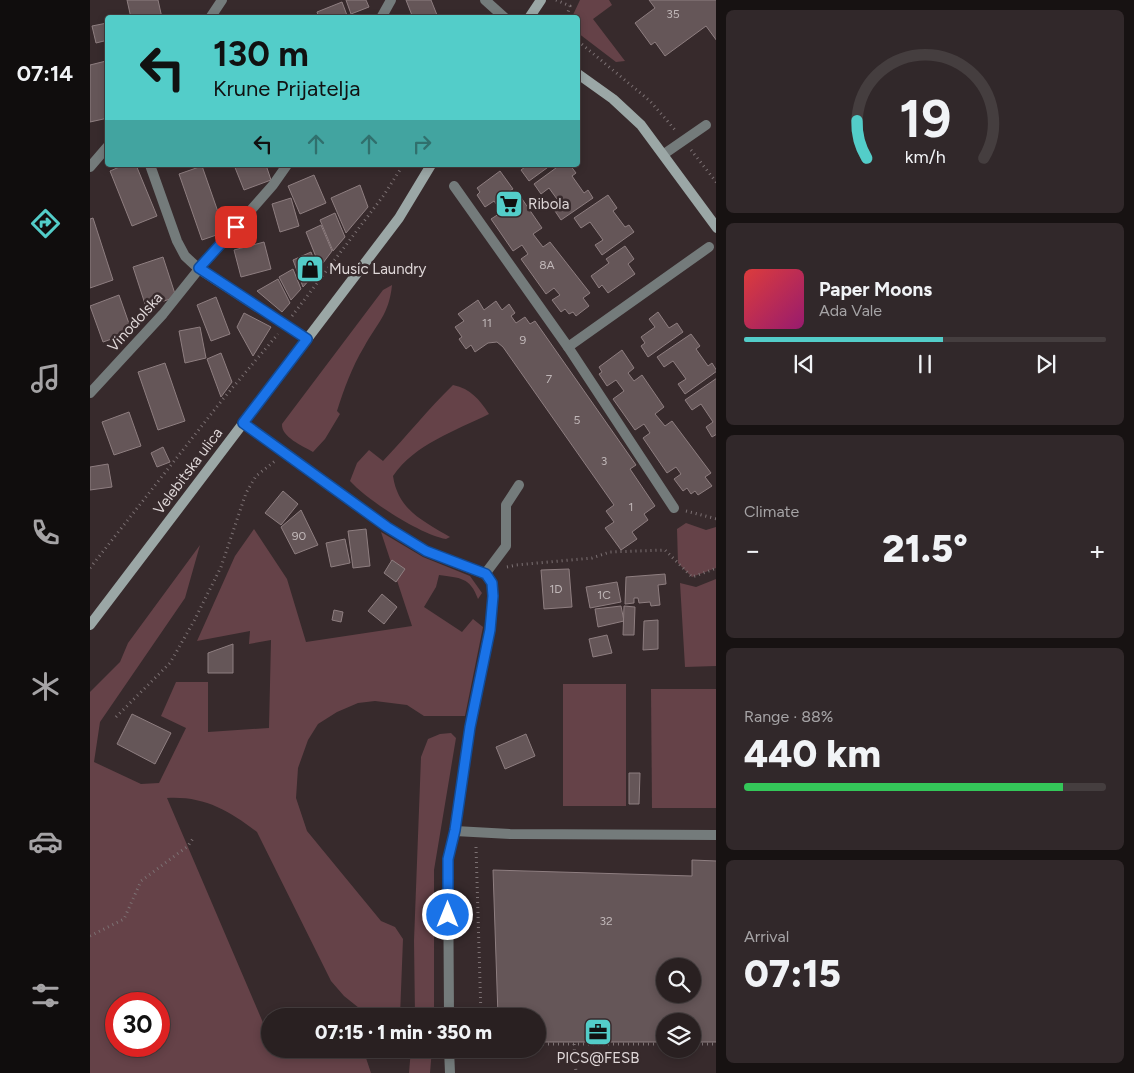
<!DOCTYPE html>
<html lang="en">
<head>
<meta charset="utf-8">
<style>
  :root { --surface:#292021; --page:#31282a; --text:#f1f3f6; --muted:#a5a3a5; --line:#453e3f; --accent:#53cdc9 }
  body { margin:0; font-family:Figtree,sans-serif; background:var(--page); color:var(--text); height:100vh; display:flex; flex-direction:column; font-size:19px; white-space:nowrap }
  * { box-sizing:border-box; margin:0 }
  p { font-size:16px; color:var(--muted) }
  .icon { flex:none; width:28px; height:28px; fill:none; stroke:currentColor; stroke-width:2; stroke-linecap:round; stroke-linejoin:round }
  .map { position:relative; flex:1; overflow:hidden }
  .details { display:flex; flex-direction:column; gap:10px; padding:10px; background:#171212; width:418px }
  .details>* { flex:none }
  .banner { position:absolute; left:15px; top:15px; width:475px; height:152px; border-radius:5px; box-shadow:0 2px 8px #0003,0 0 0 1px var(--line); background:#53cdc9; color:#111; overflow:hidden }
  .buttons { position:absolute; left:566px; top:958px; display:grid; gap:10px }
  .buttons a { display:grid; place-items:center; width:45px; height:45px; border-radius:50%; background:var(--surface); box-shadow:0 2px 8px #0003,0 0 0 1px var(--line); font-size:25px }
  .speed { position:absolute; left:15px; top:992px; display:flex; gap:10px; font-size:25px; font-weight:700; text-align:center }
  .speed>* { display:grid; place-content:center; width:65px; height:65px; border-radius:50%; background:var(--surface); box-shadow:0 2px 8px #0003,0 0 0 1px var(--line); line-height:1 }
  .speed .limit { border:8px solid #d22; background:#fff; color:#111 }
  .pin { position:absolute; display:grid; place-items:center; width:42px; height:42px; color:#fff; margin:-21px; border-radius:10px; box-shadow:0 2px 8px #0006 }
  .me { position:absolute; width:55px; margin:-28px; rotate:0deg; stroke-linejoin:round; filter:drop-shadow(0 0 4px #0008) }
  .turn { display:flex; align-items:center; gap:18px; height:105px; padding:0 25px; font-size:22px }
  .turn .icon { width:65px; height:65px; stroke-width:2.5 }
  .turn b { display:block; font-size:35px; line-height:42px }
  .lanes { display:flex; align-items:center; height:48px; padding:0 25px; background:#0003; justify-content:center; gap:25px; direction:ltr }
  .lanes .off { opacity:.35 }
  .big { font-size:38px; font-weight:800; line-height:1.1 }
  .details .tile { flex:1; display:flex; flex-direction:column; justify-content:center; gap:8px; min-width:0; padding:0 18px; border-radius:8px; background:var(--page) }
  .details .dial { align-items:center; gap:0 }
  .dial svg { height:130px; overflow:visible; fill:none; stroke:var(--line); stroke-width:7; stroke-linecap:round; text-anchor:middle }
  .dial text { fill:var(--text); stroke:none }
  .song { display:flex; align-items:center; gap:15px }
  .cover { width:60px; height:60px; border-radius:8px; background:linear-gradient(135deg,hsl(0 70% 55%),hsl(320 70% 35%)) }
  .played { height:5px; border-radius:2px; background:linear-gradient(90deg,var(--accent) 55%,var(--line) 55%) }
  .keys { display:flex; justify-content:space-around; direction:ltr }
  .heat { display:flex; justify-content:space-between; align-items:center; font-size:28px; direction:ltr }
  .charge { height:8px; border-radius:4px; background:linear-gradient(90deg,#34c759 88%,var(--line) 0) }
  .trip { position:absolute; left:171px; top:1008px; width:285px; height:50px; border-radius:25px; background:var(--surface); box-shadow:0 2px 8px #0003,0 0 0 1px var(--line); font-weight:800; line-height:50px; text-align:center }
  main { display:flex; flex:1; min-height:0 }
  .dock { display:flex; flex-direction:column; width:90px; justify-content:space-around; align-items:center; background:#100d0d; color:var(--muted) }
  .dock .icon { width:35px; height:35px }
  .dock .current { color:var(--accent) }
  .dock b { font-size:22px; color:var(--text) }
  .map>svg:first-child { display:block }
  .green { fill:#654248; fill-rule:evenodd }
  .building { fill:#655658; stroke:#8e7e80; fill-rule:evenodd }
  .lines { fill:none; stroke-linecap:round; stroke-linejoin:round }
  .path { stroke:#7c7173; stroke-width:3; stroke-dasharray:1 4; stroke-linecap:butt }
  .lane { stroke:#747b7b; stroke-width:10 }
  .street { stroke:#747b7b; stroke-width:10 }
  .secondary { stroke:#9ba7a6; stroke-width:10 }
  .route-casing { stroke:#114b97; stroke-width:12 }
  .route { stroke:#1a73e8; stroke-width:9 }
  .labels { text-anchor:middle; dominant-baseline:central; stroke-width:5; stroke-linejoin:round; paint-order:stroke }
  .number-label { font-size:12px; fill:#c0b7b8 }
  .poi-label { font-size:15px; fill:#dfd7d8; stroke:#372a2c; text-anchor:start }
  .street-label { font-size:15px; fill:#dfd7d8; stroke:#372a2c }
</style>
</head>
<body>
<main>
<nav class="dock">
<b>07:14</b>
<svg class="icon current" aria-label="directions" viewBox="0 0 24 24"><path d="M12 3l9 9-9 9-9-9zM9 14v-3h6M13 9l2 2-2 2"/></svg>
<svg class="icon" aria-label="music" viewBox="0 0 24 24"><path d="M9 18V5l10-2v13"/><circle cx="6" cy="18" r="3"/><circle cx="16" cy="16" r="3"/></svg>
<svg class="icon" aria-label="phone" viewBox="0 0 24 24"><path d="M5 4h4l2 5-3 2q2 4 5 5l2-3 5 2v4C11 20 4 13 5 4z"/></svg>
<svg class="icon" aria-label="climate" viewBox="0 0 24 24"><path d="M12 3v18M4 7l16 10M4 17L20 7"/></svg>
<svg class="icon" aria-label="car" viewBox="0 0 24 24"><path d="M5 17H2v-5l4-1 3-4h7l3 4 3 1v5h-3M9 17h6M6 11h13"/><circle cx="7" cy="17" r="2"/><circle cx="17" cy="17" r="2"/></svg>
<svg class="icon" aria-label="filters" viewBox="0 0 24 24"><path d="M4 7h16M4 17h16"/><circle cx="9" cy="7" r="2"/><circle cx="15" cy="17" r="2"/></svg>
</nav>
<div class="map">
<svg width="627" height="1073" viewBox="0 0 627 1073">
  <rect width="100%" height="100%" fill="#372a2c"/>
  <g class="green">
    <polygon points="490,0 519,0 522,5 503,19 535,61 526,62 488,33 488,18 482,17"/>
    <path d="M 302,285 C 299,315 287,323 274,347 C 262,367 254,389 247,411 L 250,414 L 235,439 L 223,452 C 213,446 191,437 192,424 L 293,290 Z"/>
    <path d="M 363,385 C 381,389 389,399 399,414 C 365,431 325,444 303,476 C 308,510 333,521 360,537 L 356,539 C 331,535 277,500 260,481 L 267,463 L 279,450 L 293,461 C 317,436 338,409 363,385 Z"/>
    <polygon points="596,523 616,530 626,527 626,568 602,577 588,563 587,529"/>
    <path d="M 164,529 L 197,579 L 216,642 L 322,626 L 291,532 L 333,557 L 380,576 L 392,593 L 388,599 C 380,577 370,578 349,575 L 346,587 L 334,607 L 372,632 L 383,619 L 393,627 L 375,716 L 334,716 L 317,705 L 285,701 L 268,703 L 247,712 L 228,724 L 218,740 L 208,768 L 206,798 L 217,831 L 291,921 L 305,927 L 313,939 L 310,1016 L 279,1016 L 254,996 L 241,981 L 167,832 C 138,810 114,796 77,798 L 180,1039 L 180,1049 L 186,1051 L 192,1049 L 273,1049 L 281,1073 L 0,1073 L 0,692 L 30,662 L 38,643 L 110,545 L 95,598 L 10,722 L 4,762 L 51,784 L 69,783 L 96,728 L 71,716 L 86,682 L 118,682 L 118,732 L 179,728 L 181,640 L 159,644 L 160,631 L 107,641 L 145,556 ZM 26,1004 L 69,1004 L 69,1046 L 26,1046 Z"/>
    <polygon points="626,579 626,666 595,667 590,583 606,587"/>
    <rect x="473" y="684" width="63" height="122"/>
    <polygon points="561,689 626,689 626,808 562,808"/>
    <polygon points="361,733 366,738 344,870 344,1016 325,1016 324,941 331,757 338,739 350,734"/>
    <polygon points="321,1049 342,1049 340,1073 319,1073"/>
  </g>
  <g class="building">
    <polygon points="37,0 68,0 72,18 41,18"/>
    <polygon points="256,0 276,0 279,7 261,14"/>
    <polygon points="316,0 341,0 347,15 340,18 323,18"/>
    <polygon points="559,0 627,0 627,41 616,26 575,56 565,42 561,45 545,23 565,8"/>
    <polygon points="252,2 258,18 229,18 227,12"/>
    <polygon points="17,23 18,40 6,43 2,26"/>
    <polygon points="16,61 18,118 0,122 0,65"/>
    <polygon points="34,165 46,165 67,216 42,226 20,171"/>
    <polygon points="144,165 176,165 181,180 154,190"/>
    <polygon points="434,165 461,165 439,181 431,170 435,167"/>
    <polygon points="470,165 480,165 486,173 482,176 494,193 498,190 503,198 471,220 465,211 472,206 459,188 451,194 444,184"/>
    <polygon points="112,166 135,232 112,240 89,174"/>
    <polygon points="410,171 423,189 416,193 422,201 430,196 452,228 443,234 453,247 460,242 500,293 493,298 499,306 486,316 483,312 479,314 475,309 471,312 462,300 470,295 464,288 456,294 431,259 438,254 432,245 423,251 401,219 412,212 404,201 395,207 387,195 390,192 387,188"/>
    <polygon points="224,175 236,203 210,214 198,186"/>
    <polygon points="270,185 278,207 256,233 241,198"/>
    <polygon points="518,195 527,208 523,211 535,227 539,225 544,232 512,255 505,245 513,240 500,222 491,228 484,218"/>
    <polygon points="201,198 209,226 190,232 182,204"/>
    <polygon points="245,213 255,237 243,251 230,220"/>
    <polygon points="3,218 23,280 0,288 0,219"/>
    <polygon points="231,225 242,251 230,267 216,232"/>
    <polygon points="174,242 181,269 151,277 144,250"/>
    <polygon points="535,246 544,259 538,264 545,274 518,293 512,285 509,288 501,276 519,263 516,259"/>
    <polygon points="221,252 228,270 213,287 203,260"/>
    <polygon points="73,257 86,297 56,307 43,267"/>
    <polygon points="203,269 211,289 201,300 189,277"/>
    <polygon points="188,279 200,303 192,312 167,291"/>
    <polygon points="29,295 42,332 13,342 0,306"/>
    <polygon points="126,297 140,334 121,341 107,305"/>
    <polygon points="388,300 394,310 406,301 412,310 419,304 425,313 421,316 426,323 435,317 440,324 445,321 546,465 540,469 565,506 554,514 558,520 542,532 547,539 531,550 515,528 524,522 516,511 524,505 413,347 407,342 398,343 385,352 381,345 376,349 369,339 372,337 365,327 374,321 368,314"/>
    <polygon points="568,312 579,328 587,323 593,332 558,357 551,346 555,343 551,337 565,327 559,319"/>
    <polygon points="154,313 181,327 163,356 147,327"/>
    <polygon points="110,327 116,358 95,363 89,331"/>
    <polygon points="601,334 610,346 606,349 618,366 622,363 627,371 595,394 588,384 596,379 583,361 574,367 567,357"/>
    <polygon points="532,350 544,368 538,373 544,381 552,375 574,407 565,414 575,426 582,421 621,473 615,477 622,486 608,495 605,491 601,494 597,488 593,491 584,479 591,474 586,467 577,473 553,438 560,433 554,424 545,430 523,399 534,391 526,380 517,386 509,374 512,372 509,367"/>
    <polygon points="131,353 142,382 131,397 117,359"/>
    <polygon points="75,363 95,421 68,430 48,372"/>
    <polygon points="627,378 627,434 622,437 616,427 623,422 611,404 602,410 595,400"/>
    <polygon points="39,412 51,446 24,455 12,422"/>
    <polygon points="73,447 80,462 67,467 61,453"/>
    <polygon points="18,464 22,487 0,490 0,467"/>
    <polygon points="193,491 208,504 191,525 175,513"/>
    <polygon points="211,510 228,545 205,554 191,527"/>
    <polygon points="276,529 280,566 263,568 258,531"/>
    <polygon points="255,539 260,563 241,567 236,543"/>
    <polygon points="302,560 315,569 306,582 294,573"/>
    <polygon points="479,569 482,607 454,609 451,570"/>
    <polygon points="575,574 576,584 568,585 570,605 561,606 560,602 549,603 548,598 544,598 544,603 535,604 536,577"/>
    <polygon points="527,582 531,602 500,608 496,587"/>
    <polygon points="292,594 307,607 294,624 278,611"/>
    <polygon points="531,606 534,621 508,627 505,609"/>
    <polygon points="534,606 545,607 544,635 533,635"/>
    <polygon points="244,610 253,612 251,622 242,620"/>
    <polygon points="568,620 568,649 553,650 554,621"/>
    <polygon points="517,635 522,653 503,657 499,639"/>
    <polygon points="143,644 143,673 118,673 118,653"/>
    <polygon points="42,714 81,733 65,764 27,744"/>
    <polygon points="436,734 445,756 415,769 406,747"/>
    <polygon points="539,773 550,773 549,804 539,804"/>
    <path d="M 602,860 L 627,861 L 627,1042 L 602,1042 L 602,1021 L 575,1021 L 575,1042 L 448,1042 L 448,1016 L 408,1016 L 403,870 L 602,876 ZM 575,966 L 602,966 L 602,994 L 575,994 Z"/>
  </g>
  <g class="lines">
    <g class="path">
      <polyline points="466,0 480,6 476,18"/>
      <polyline points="488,41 560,101 586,131"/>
      <polyline points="601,150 627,183"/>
      <polyline points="202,316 294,195 313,165"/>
      <polyline points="596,511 627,519"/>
      <polyline points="417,567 426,565 502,558 520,552 575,550 602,577 627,568"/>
      <polyline points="0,568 133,399 188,334"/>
      <polyline points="26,717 80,663 104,621 131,567 156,493 166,476 185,461"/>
      <polyline points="386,847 391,1016"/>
      <polyline points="0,936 34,919 51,881 98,846 104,837"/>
      <polyline points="448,1044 575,1044"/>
      <polyline points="484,1044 486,1073"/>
      <polyline points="602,1044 627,1044"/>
      <polyline points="626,1073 627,1073"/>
    </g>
    <g class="lane">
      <polyline points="574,154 616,125"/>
      <polyline points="395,574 416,546 416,505 429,485"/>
      <polyline points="365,831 420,834 627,835"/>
    </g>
    <g class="street">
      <polyline points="395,0 415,18"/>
      <polyline points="120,18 132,0"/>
      <polyline points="291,18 301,0"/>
      <polyline points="60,165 87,241 95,256 109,269 217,339"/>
      <polyline points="0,167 18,146"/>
      <polyline points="364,186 478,347 584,508"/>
      <polyline points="478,347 619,247"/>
      <polyline points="0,393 73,314 109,269 183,185 197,165"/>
      <polyline points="153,423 297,527 336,551 395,574 402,583 403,596 400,630 380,727 365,831 358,859 359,1016"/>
      <polyline points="359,1049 360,1073"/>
    </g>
    <g class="secondary">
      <polyline points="439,18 451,0"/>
      <polyline points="488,74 523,99 551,125 627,228"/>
      <polyline points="0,625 309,218 341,165"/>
    </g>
  </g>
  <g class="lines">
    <g class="route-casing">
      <polyline id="route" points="146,227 109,268 217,339 153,423 297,527 336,551 396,574 402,583 403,596 400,630 380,727 365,830 358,859 358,915"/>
    </g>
    <use href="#route" class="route"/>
  </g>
  <defs>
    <g id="supermarket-square" transform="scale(1.4375)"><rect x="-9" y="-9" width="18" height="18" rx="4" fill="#53cdc9" stroke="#372a2c"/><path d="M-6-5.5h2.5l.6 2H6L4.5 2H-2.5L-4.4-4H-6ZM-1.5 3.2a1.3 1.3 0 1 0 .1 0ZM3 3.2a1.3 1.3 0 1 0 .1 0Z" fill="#111"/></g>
    <g id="shop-square" transform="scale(1.4375)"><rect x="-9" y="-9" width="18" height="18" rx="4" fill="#53cdc9" stroke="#372a2c"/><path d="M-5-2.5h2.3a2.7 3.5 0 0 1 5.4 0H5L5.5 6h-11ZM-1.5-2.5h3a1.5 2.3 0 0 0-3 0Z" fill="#111"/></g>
    <g id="office-square" transform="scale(1.4375)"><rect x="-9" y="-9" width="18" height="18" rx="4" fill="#53cdc9" stroke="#372a2c"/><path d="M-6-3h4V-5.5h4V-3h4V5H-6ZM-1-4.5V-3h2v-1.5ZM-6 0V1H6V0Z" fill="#111"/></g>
  </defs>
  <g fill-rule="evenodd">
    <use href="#supermarket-square" x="419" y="204"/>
    <use href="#shop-square" x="220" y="269"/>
    <use href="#office-square" x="508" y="1032"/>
  </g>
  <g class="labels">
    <g class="number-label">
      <text x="583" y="14">35</text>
      <text x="457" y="265">8A</text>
      <text x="397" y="323">11</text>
      <text x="433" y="340">9</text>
      <text x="459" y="379">7</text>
      <text x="487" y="420">5</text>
      <text x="514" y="461">3</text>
      <text x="541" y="507">1</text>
      <text x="209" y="536">90</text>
      <text x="466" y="589">1D</text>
      <text x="514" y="595">1C</text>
      <text x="516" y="921">32</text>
    </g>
    <g class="poi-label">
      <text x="438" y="204">Ribola</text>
      <text x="239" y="269">Music Laundry</text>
      <text x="508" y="1058" text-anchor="middle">PICS@FESB</text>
    </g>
    <g class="street-label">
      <text transform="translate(45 322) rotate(-48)">Vinodolska</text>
      <text transform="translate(98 471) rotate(-53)">Velebitska ulica</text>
    </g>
  </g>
</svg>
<div class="buttons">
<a><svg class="icon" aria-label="search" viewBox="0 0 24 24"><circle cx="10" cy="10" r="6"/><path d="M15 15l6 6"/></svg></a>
<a><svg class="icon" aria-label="layers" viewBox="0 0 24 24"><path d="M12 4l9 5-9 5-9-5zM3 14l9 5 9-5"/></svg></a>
</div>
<div class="speed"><div class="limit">30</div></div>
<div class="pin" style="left:146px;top:227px;background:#d93025"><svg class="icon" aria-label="arrive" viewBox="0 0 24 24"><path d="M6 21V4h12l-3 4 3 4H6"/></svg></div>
<svg class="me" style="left:358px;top:915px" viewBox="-20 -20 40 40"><circle r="17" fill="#1a73e8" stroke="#fff" stroke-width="3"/><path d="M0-11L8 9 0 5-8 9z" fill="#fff"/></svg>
<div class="trip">07:15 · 1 min · 350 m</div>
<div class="banner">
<div class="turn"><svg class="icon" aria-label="left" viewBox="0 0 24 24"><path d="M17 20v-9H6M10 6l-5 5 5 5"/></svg><div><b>130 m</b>Krune Prijatelja</div></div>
<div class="lanes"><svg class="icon" aria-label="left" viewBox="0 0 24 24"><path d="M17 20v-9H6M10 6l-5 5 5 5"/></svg><svg class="icon off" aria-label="ahead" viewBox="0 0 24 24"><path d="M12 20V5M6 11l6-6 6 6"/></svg><svg class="icon off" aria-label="ahead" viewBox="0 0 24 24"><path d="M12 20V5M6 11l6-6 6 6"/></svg><svg class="icon off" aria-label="right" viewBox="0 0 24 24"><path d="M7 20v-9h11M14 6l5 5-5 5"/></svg></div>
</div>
</div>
<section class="details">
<div class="tile dial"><svg viewBox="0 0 100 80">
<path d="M14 69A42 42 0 1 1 86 69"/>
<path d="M14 69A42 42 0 0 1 8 46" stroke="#53cdc9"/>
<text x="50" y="56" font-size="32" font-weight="700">19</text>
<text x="50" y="72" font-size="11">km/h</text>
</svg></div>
<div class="tile">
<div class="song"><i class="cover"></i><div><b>Paper Moons</b><p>Ada Vale</p></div></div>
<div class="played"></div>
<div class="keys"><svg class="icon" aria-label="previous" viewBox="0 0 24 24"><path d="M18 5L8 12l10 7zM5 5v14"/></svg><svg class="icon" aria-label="pause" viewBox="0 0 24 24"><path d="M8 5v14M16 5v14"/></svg><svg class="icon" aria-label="next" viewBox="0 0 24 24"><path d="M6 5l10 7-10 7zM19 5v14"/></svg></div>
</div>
<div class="tile"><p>Climate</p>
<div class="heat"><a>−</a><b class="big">21.5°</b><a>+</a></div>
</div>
<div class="tile"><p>Range · 88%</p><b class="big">440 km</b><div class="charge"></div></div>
<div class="tile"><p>Arrival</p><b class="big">07:15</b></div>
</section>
</main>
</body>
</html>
